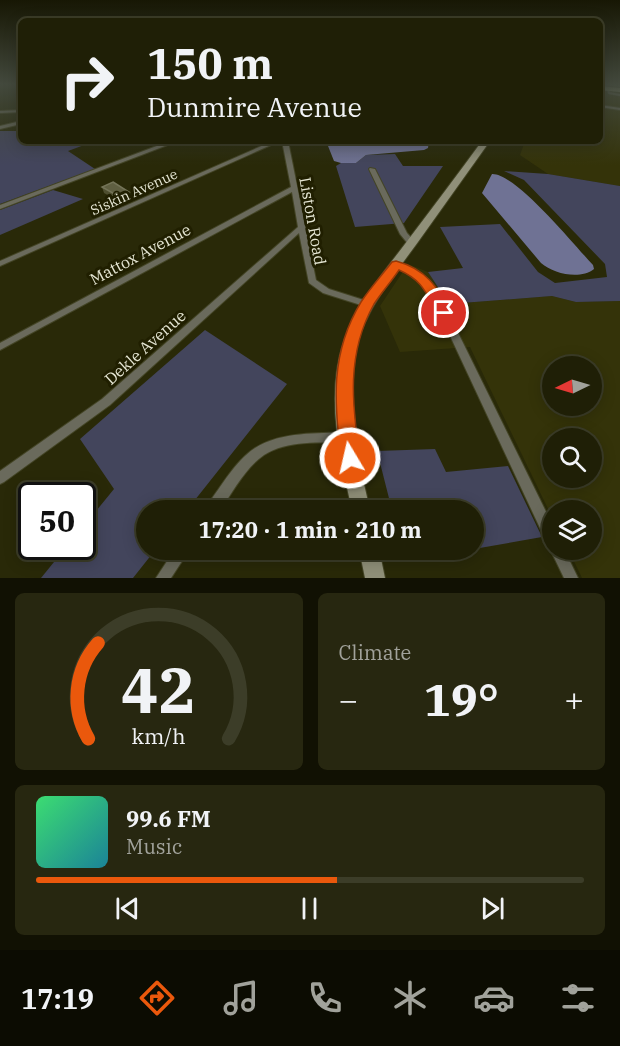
<!DOCTYPE html>
<html lang="en">
<head>
<meta charset="utf-8">
<style>
  :root { --surface:#1f1f06; --page:#272710; --text:#f1f3f6; --muted:#a1a29b; --line:#3c3d28; --accent:#ea580c }
  body { margin:0; font-family:"IBM Plex Serif",serif; background:var(--page); color:var(--text); height:100vh; display:flex; flex-direction:column; font-size:22px; white-space:nowrap }
  * { box-sizing:border-box; margin:0 }
  p { font-size:20px; color:var(--muted) }
  .icon { flex:none; width:33px; height:33px; fill:none; stroke:currentColor; stroke-width:2; stroke-linecap:round; stroke-linejoin:round }
  .map { position:relative; height:578px; overflow:hidden }
  .drawer { display:flex; flex-direction:column; gap:15px; padding:15px; background:#111103; flex:1 }
  .drawer>* { flex:none }
  .banner { position:absolute; left:18px; top:18px; width:585px; height:126px; border-radius:9px; box-shadow:0 3px 15px #0003,0 0 0 2px var(--line); background:#1f1f06; color:var(--text); overflow:hidden }
  .needle { width:39px; rotate:265deg }
  .fabs { position:absolute; left:542px; top:356px; display:grid; gap:12px }
  .fabs a { display:grid; place-items:center; width:60px; height:60px; border-radius:50%; background:var(--surface); box-shadow:0 3px 15px #0003,0 0 0 2px var(--line); font-size:30px }
  .speed { position:absolute; left:18px; top:482px; display:flex; gap:12px; font-size:30px; font-weight:700; text-align:center }
  .speed>* { display:grid; place-content:center; width:78px; height:78px; border-radius:50%; background:var(--surface); box-shadow:0 3px 15px #0003,0 0 0 2px var(--line); line-height:1 }
  .speed .limit { border:3px solid #111; border-radius:9px; background:#fff; color:#111 }
  .pin { position:absolute; display:grid; place-items:center; width:51px; height:51px; color:#fff; margin:-26px; border:3px solid #fff; border-radius:50%; box-shadow:0 2px 6px #0007 }
  .me { position:absolute; width:66px; margin:-33px; rotate:351deg; stroke-linejoin:round; filter:drop-shadow(0 0 4px #0008) }
  .turn { display:flex; align-items:center; gap:21px; height:126px; padding:0 30px; font-size:27px }
  .turn .icon { width:78px; height:78px; stroke-width:2.5 }
  .turn b { display:block; font-size:42px; line-height:51px }
  .big { font-size:45px; font-weight:700; line-height:1.1 }
  .drawer .widget { flex:1; display:flex; flex-direction:column; justify-content:center; gap:9px; min-width:0; padding:0 21px; border-radius:9px; background:var(--page) }
  .drawer .dial { align-items:center; gap:0 }
  .dial svg { height:156px; overflow:visible; fill:none; stroke:var(--line); stroke-width:7; stroke-linecap:round; text-anchor:middle }
  .dial text { fill:var(--text); stroke:none }
  .song { display:flex; align-items:center; gap:18px }
  .cover { width:72px; height:72px; border-radius:9px; background:linear-gradient(135deg,hsl(140 70% 55%),hsl(190 70% 35%)) }
  .played { height:6px; border-radius:3px; background:linear-gradient(90deg,var(--accent) 55%,var(--line) 55%) }
  .keys { display:flex; justify-content:space-around; direction:ltr }
  .heat { display:flex; justify-content:space-between; align-items:center; font-size:33px; direction:ltr }
  .drawer .tiles { flex:1; display:grid; gap:15px; grid-template-columns:1fr 1fr }
  .widget:last-child { grid-column:span 2 }
  .trip { position:absolute; left:136px; top:500px; width:348px; height:60px; border-radius:30px; background:var(--surface); box-shadow:0 3px 15px #0003,0 0 0 2px var(--line); font-weight:700; line-height:60px; text-align:center }
  .tabs { display:flex; height:96px; justify-content:space-around; align-items:center; background:#0c0c02; color:var(--muted) }
  .tabs .icon { width:42px; height:42px }
  .tabs .selected { color:var(--accent) }
  .tabs b { font-size:27px; color:var(--text) }
  .map>svg:first-child { display:block }
  .built { fill:#343309; fill-rule:evenodd }
  .green { fill:#43455c }
  .water { fill:#6f7294 }
  .lines { fill:none; stroke-linecap:round; stroke-linejoin:round }
  .lane-casing { stroke:#434425; stroke-width:3 }
  .street-casing { stroke:#434425; stroke-width:2 }
  .secondary-casing { stroke:#434425; stroke-width:2 }
  .primary-casing { stroke:#434425; stroke-width:1 }
  .lane { stroke:#6a6a5c; stroke-width:2 }
  .street { fill:#6a6a5c; fill-rule:evenodd }
  .secondary { fill:#909079; fill-rule:evenodd }
  .primary { fill:#adae8f; fill-rule:evenodd }
  .wall { fill:#4e4e2f }
  .shaded-wall { fill:#393918 }
  .building { fill:#5f5f41; stroke:#747458; stroke-width:1.5 }
  .route { fill:#ea580c; stroke:#983908; stroke-width:1.5 }
  .labels { text-anchor:middle; dominant-baseline:central; stroke-width:6; stroke-linejoin:round; paint-order:stroke }
  .far-street-label { font-size:14px; fill:#e6e7d4; stroke:#201f00 }
  .street-label { font-size:16px; fill:#e6e7d4; stroke:#201f00 }
</style>
</head>
<body>
<div class="map">
<svg width="620" height="578" viewBox="0 0 620 578">
  <rect width="100%" height="100%" fill="#292908"/>
  <g class="built">
    <polygon points="600,89 620,92 620,186 548,174 520,155 524,144 510,141 600,141"/>
    <path d="M 408,264 L 428,272 L 449,304 L 552,296 L 576,302 L 620,301 L 620,578 L 582,578 L 568,549 L 591,549 L 591,510 L 552,510 L 552,517 L 470,347 L 400,352 L 380,306 ZM 552,366 L 591,366 L 591,405 L 552,405 ZM 552,438 L 591,438 L 591,477 L 552,477 Z"/>
  </g>
  <g class="green">
    <polygon points="0,131 21,131 21,141 95,141 68,151 95,169 0,204"/>
    <polygon points="395,154 403,166 443,166 404,223 355,227 336,166 341,163 356,163 366,155"/>
    <polygon points="504,171 548,174 620,186 620,301 576,302 552,296 449,304 428,272 463,268 440,227 500,224 538,272 555,283 607,277 605,264 524,180"/>
    <polygon points="53,190 83,199 0,235 0,210"/>
    <polygon points="205,330 287,384 187,510 147,510 147,549 156,549 133,578 41,578 67,546 82,546 83,527 114,489 80,439"/>
    <polygon points="435,449 446,472 508,466 542,537 474,549 474,510 392,510 377,451"/>
    <polygon points="402,549 474,549 405,561"/>
  </g>
  <g class="water">
    <polygon points="429,141 428,148 424,150 366,155 356,163 341,163 334,161 328,146 337,142"/>
    <path d="M 492,174 C 516,173 575,246 593,265 L 594,269 C 580,280 554,274 541,263 L 482,193 Z"/>
  </g>
  <g class="lines">
    <g class="lane-casing">
      <g id="lane">
        <polyline points="604,84 620,86"/>
        <polyline points="608,89 609,93 620,95"/>
      </g>
    </g>
    <g class="street-casing">
      <g id="street">
        <polygon points="600,105 620,108 620,110 600,107"/>
        <polygon points="21,110 21,112 0,113 0,111"/>
        <polygon points="21,121 21,124 0,129 0,126"/>
        <polygon points="170,141 178,141 0,209 0,205"/>
        <polygon points="273,141 280,141 0,266 0,261"/>
        <polygon points="282,141 288,141 316,280 329,289 370,302 371,304 370,306 364,306 323,293 309,283 299,233 110,405 4,482 0,484 0,471 102,399 298,227 292,192 0,350 0,343 291,187"/>
        <polygon points="370,168 375,169 407,233 416,243 415,245 409,245 400,234 369,169"/>
        <path d="M 393,263 C 413,263 427,278 438,292 L 552,524 L 552,549 L 564,549 L 578,578 L 564,578 L 550,549 L 552,545 L 547,543 L 430,293 L 414,275 L 393,267 L 392,265 Z"/>
        <path d="M 347,432 L 351,433 L 353,437 L 351,441 L 347,442 C 321,443 287,440 264,455 C 245,468 233,492 220,510 L 206,510 L 207,505 C 222,486 235,461 255,448 C 282,431 317,434 347,432 Z"/>
        <polygon points="175,549 190,549 171,578 156,578"/>
      </g>
    </g>
    <g class="secondary-casing">
      <g id="secondary">
        <path d="M 482,141 L 490,141 C 466,175 442,208 418,242 C 389,282 357,319 351,370 C 346,417 360,465 370,510 L 352,510 C 342,465 330,417 337,370 C 344,318 378,280 408,240 C 433,207 458,174 482,141 Z"/>
        <polygon points="359,549 379,549 385,578 365,578"/>
      </g>
    </g>
    <g class="primary-casing">
      <polygon id="primary" points="600,86 620,88 620,92 600,90"/>
    </g>
    <use href="#lane" class="lane"/>
    <use href="#street" class="street"/>
    <use href="#secondary" class="secondary"/>
    <use href="#primary" class="primary"/>
  </g>
  <polygon class="wall" points="102,187 129,192 131,198 120,202 104,193"/>
  <polygon class="shaded-wall" points="129,192 131,198 120,202 118,196"/>
  <polygon class="building" points="113,182 129,192 118,196 102,187"/>
  <linearGradient id="sky" x2="0" y2="1"><stop stop-color="#171704"/><stop offset="0.51" stop-color="#43493d"/><stop offset="1" stop-color="#43493d" stop-opacity="0"/></linearGradient>
  <rect width="620" height="165" fill="url(#sky)"/>
  <path class="route" d="M 396,261 C 426,269 438,287 451,313 L 449,316 L 439,316 C 426,294 424,281 399,270 C 391,282 381,293 374,304 C 346,354 352,405 360,458 L 357,464 L 350,467 L 344,464 L 341,458 C 334,402 330,353 361,302 C 370,288 382,275 392,262 Z"/>
  <g class="labels">
    <g class="far-street-label">
      <text transform="translate(134 192) rotate(-24)">Siskin Avenue</text>
    </g>
    <g class="street-label">
      <text transform="translate(313 221) rotate(80)">Liston Road</text>
      <text transform="translate(140 254) rotate(-28)">Mattox Avenue</text>
      <text transform="translate(145 347) rotate(-42)">Dekle Avenue</text>
    </g>
  </g>
</svg>
<div class="fabs">
<a><svg class="needle" viewBox="-14 -14 28 28"><path d="M0-13l5 13h-10z" fill="#e53935"/><path d="M0 13l5-13h-10z" fill="#a1a29b"/></svg></a>
<a><svg class="icon" aria-label="search" viewBox="0 0 24 24"><circle cx="10" cy="10" r="6"/><path d="M15 15l6 6"/></svg></a>
<a><svg class="icon" aria-label="layers" viewBox="0 0 24 24"><path d="M12 4l9 5-9 5-9-5zM3 14l9 5 9-5"/></svg></a>
</div>
<div class="speed"><div class="limit">50</div></div>
<div class="pin" style="left:444px;top:313px;background:#d93025"><svg class="icon" aria-label="arrive" viewBox="0 0 24 24"><path d="M6 21V4h12l-3 4 3 4H6"/></svg></div>
<svg class="me" style="left:350px;top:458px" viewBox="-20 -20 40 40"><circle r="17" fill="#ea580c" stroke="#fff" stroke-width="3"/><path d="M0-11L8 9 0 5-8 9z" fill="#fff"/></svg>
<div class="trip">17:20 · 1 min · 210 m</div>
<div class="banner">
<div class="turn"><svg class="icon" aria-label="right" viewBox="0 0 24 24"><path d="M7 20v-9h11M14 6l5 5-5 5"/></svg><div><b>150 m</b>Dunmire Avenue</div></div>
</div>
</div>
<section class="drawer">
<div class="tiles">
<div class="widget dial"><svg viewBox="0 0 100 80">
<path d="M14 69A42 42 0 1 1 86 69"/>
<path d="M14 69A42 42 0 0 1 19 20" stroke="#ea580c"/>
<text x="50" y="56" font-size="32" font-weight="700">42</text>
<text x="50" y="72" font-size="11">km/h</text>
</svg></div>
<div class="widget"><p>Climate</p>
<div class="heat"><a>−</a><b class="big">19°</b><a>+</a></div>
</div>
<div class="widget">
<div class="song"><i class="cover"></i><div><b>99.6 FM</b><p>Music</p></div></div>
<div class="played"></div>
<div class="keys"><svg class="icon" aria-label="previous" viewBox="0 0 24 24"><path d="M18 5L8 12l10 7zM5 5v14"/></svg><svg class="icon" aria-label="pause" viewBox="0 0 24 24"><path d="M8 5v14M16 5v14"/></svg><svg class="icon" aria-label="next" viewBox="0 0 24 24"><path d="M6 5l10 7-10 7zM19 5v14"/></svg></div>
</div>
</div>
</section>
<nav class="tabs">
<b>17:19</b>
<svg class="icon selected" aria-label="directions" viewBox="0 0 24 24"><path d="M12 3l9 9-9 9-9-9zM9 14v-3h6M13 9l2 2-2 2"/></svg>
<svg class="icon" aria-label="music" viewBox="0 0 24 24"><path d="M9 18V5l10-2v13"/><circle cx="6" cy="18" r="3"/><circle cx="16" cy="16" r="3"/></svg>
<svg class="icon" aria-label="phone" viewBox="0 0 24 24"><path d="M5 4h4l2 5-3 2q2 4 5 5l2-3 5 2v4C11 20 4 13 5 4z"/></svg>
<svg class="icon" aria-label="climate" viewBox="0 0 24 24"><path d="M12 3v18M4 7l16 10M4 17L20 7"/></svg>
<svg class="icon" aria-label="car" viewBox="0 0 24 24"><path d="M5 17H2v-5l4-1 3-4h7l3 4 3 1v5h-3M9 17h6M6 11h13"/><circle cx="7" cy="17" r="2"/><circle cx="17" cy="17" r="2"/></svg>
<svg class="icon" aria-label="filters" viewBox="0 0 24 24"><path d="M4 7h16M4 17h16"/><circle cx="9" cy="7" r="2"/><circle cx="15" cy="17" r="2"/></svg>
</nav>
</body>
</html>
